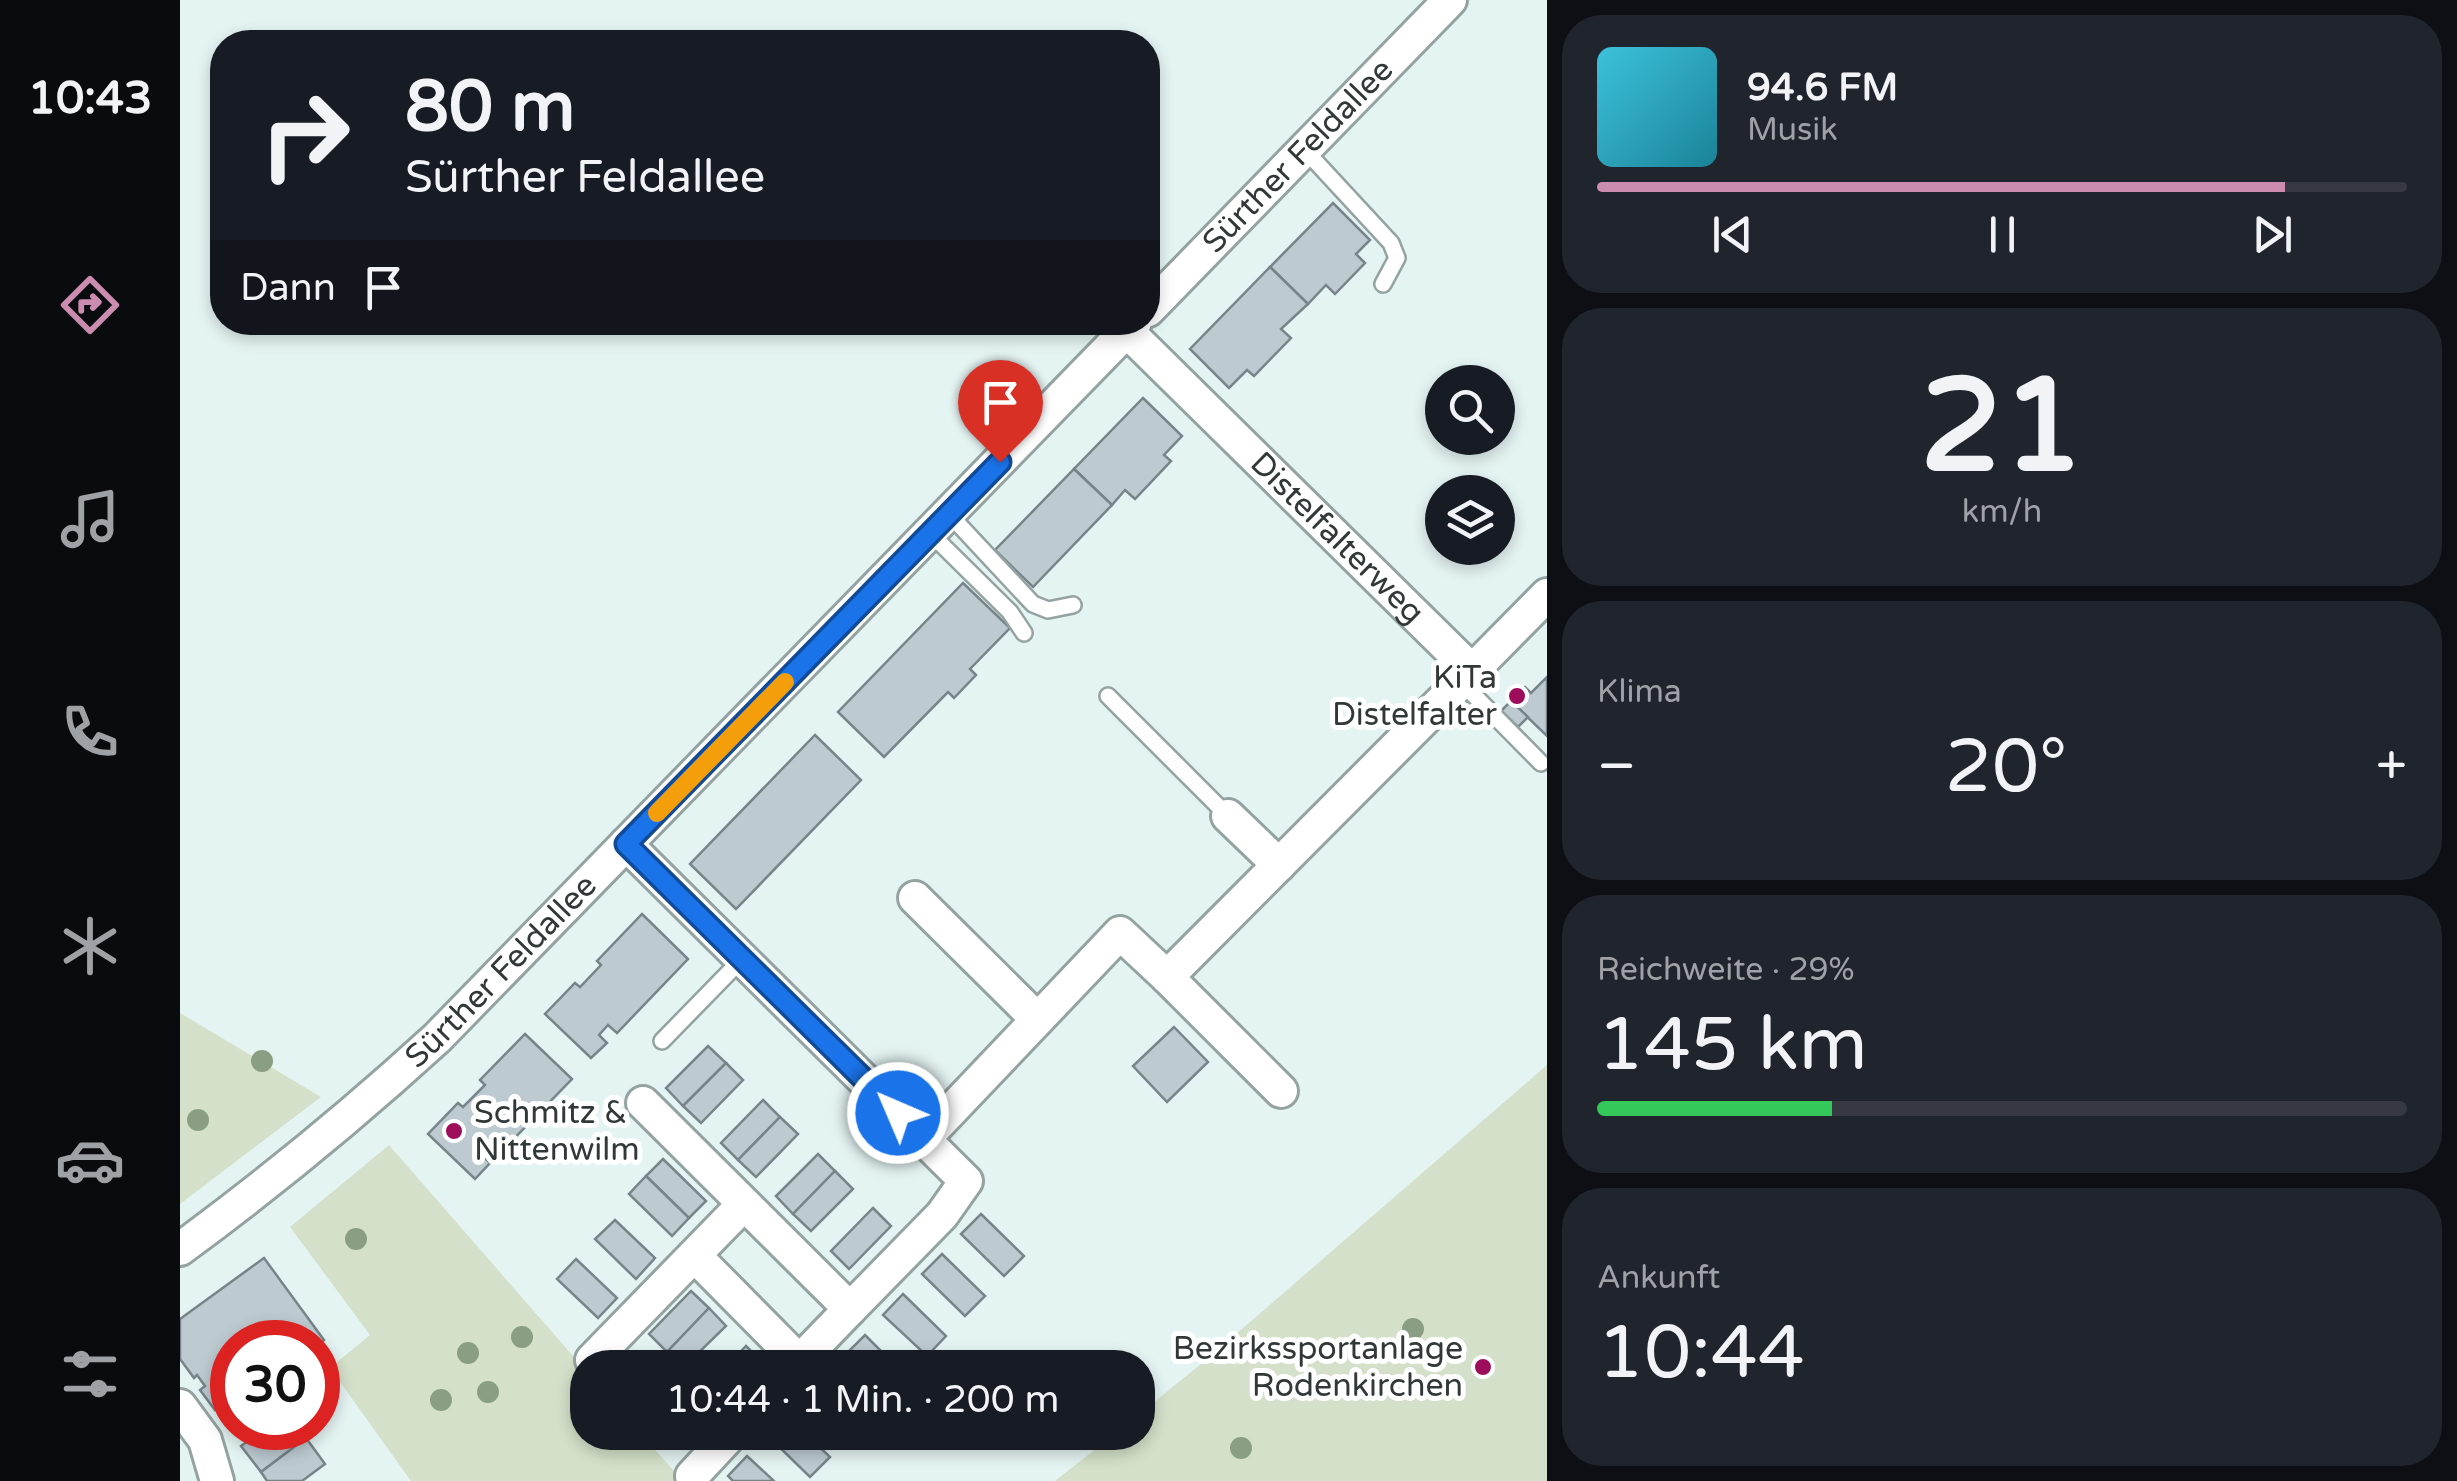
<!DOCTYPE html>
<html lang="de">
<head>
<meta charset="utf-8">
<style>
  :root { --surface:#171b24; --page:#20242c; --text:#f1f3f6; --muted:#9ea1a6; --line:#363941; --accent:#cb8cb0 }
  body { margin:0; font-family:"Varela Round",sans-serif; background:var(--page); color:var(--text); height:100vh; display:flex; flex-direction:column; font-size:38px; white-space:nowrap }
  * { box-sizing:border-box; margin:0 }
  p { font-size:32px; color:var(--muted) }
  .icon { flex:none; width:55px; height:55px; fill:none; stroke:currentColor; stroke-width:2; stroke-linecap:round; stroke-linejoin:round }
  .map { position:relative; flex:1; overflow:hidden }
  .details { display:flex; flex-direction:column; gap:15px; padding:15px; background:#0d0f14; width:910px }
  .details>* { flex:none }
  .banner { position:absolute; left:30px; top:30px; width:950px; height:305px; border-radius:40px; box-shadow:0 5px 15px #0003; background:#171b24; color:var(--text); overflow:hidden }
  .fabs { position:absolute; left:1245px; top:365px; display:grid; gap:20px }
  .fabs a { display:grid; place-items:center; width:90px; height:90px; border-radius:50%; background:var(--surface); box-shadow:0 5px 15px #0003; font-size:50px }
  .speed { position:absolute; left:30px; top:1320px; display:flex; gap:20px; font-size:50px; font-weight:700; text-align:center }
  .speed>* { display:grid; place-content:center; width:130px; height:130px; border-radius:50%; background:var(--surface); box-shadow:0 5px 15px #0003; line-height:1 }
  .speed .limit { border:15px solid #d22; background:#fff; color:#111 }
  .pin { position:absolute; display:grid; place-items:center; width:85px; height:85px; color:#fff; margin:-102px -42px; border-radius:50% 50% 50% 0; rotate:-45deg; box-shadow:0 0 10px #0007 }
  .pin .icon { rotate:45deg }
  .me { position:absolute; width:110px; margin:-55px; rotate:315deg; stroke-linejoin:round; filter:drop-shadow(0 0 8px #0008) }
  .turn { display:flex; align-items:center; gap:35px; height:210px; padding:0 30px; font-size:45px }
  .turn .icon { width:130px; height:130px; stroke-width:2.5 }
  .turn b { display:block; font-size:70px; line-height:85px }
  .then { display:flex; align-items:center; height:95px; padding:0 30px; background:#0003; gap:20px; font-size:38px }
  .big { font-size:75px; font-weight:600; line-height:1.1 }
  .details .card { flex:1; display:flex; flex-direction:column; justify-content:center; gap:15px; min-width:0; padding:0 35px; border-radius:40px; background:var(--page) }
  .details .dial { align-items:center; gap:0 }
  .dial b { font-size:130px; line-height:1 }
  .song { display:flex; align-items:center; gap:30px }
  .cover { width:120px; height:120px; border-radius:15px; background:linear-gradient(135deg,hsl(190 70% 55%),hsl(190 70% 35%)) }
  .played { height:10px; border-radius:5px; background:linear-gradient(90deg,var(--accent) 85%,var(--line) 85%) }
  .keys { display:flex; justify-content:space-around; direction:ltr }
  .heat { display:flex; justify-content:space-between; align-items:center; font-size:55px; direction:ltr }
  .charge { height:15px; border-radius:8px; background:linear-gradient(90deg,#34c759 29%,var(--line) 0) }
  .trip { position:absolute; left:390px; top:1350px; width:585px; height:100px; border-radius:40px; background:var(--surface); box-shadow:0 5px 15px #0003; font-weight:600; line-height:100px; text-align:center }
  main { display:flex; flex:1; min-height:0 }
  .dock { display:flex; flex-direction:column; width:180px; justify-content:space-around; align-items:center; background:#090b0e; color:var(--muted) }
  .dock .icon { width:70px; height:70px }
  .dock .on { color:var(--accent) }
  .dock b { font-size:45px; color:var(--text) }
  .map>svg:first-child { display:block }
  .green { fill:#d4e0c9 }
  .building { fill:#bdcad0; stroke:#778489; stroke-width:2.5 }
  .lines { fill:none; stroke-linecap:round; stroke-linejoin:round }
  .lane-casing { stroke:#94a3a2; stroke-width:20 }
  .street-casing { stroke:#94a3a2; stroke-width:38 }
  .lane { stroke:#fff; stroke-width:15 }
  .street { stroke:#fff; stroke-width:32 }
  .tree { fill:#8a9e83 }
  .route-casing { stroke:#114b97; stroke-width:25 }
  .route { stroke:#1a73e8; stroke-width:18 }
  .slow { stroke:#f59e0b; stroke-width:18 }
  .poi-dot { fill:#9d0d5a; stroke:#fff; stroke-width:4 }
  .labels { text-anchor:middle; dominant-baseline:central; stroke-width:10; stroke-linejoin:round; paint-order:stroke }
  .street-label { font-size:32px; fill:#323838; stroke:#fff }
  .poi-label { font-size:32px; fill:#323838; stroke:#fff; text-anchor:end }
</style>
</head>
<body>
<main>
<nav class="dock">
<b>10:43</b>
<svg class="icon on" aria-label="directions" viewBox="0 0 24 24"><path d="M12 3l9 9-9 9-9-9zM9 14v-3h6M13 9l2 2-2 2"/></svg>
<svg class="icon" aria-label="music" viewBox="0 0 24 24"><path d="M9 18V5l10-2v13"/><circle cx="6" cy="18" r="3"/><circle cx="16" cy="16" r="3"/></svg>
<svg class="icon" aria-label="phone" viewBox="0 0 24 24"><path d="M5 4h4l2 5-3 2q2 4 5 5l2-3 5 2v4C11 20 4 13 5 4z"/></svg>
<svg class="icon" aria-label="climate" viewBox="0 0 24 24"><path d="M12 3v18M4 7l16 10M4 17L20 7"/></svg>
<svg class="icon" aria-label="car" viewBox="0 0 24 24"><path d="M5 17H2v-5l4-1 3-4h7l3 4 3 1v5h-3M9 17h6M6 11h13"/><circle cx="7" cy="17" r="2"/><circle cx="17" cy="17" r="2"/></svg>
<svg class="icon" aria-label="filters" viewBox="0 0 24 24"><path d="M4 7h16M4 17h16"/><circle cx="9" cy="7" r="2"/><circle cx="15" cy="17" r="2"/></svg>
</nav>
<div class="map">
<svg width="1367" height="1481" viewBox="0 0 1367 1481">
  <rect width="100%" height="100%" fill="#e4f4f3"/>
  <g class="green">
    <polygon points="0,1013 141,1097 0,1204"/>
    <polygon points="1367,1065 1367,1481 875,1481 936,1433 958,1432 958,1415 1026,1360"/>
    <polygon points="209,1145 407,1372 408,1432 460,1433 503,1481 231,1481 150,1368 190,1335 110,1227"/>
  </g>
  <g class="building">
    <polygon points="1153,203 1190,240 1176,254 1185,263 1155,294 1146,285 1128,304 1090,267"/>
    <polygon points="1090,267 1128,304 1101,329 1111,338 1074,376 1067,370 1049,388 1010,349"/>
    <polygon points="963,398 1002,436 984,455 991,461 955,499 945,490 932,505 894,469"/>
    <polygon points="894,469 932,505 853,587 815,550"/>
    <polygon points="783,583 830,628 790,669 796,675 774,698 768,692 704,757 658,712"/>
    <polygon points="1367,677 1367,736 1331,701 1345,687 1351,693"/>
    <polygon points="1331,701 1348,717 1338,727 1321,711"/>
    <polygon points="635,735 681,780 556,909 510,864"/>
    <polygon points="462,914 508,959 437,1033 428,1025 419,1035 427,1043 411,1058 365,1014 395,983 400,987 421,965 417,961"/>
    <polygon points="994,1027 1028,1062 987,1102 953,1066"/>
    <polygon points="345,1034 392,1079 320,1153 311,1145 302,1155 310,1163 295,1179 248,1134 278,1103 283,1107 305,1085 300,1080"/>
    <polygon points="528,1046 546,1063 503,1106 486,1088"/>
    <polygon points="546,1063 563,1080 521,1123 503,1106"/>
    <polygon points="583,1100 600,1117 558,1160 541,1143"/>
    <polygon points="600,1117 618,1134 576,1177 558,1160"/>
    <polygon points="638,1154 655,1171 613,1214 596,1196"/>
    <polygon points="483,1159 526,1201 509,1218 466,1176"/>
    <polygon points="655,1171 673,1189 631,1231 613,1214"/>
    <polygon points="466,1176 509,1218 492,1236 449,1194"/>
    <polygon points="693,1208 711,1226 669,1269 651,1251"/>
    <polygon points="801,1214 844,1256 824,1276 781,1234"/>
    <polygon points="435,1220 475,1258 456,1279 415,1239"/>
    <polygon points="762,1254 805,1296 785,1316 742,1274"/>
    <polygon points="84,1258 144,1340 138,1345 52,1342 52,1410 47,1402 35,1410 20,1390 25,1386 17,1375 14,1378 0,1359 0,1319"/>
    <polygon points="396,1259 437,1298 418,1318 377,1279"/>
    <polygon points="511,1291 529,1308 487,1352 469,1334"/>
    <polygon points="723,1294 766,1336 747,1356 703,1315"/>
    <polygon points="529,1308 546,1326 503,1368 487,1352"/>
    <polygon points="685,1335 718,1368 678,1368 665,1355"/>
    <polygon points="566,1346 584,1364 581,1368 545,1368"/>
    <polygon points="86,1428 119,1428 126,1438 81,1472 61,1446"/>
    <polygon points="589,1432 624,1432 650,1457 630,1477 587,1435"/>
    <polygon points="126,1438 145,1464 122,1481 87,1481 81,1472"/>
    <polygon points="567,1456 594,1481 553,1481 548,1476"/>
  </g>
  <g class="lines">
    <g class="lane-casing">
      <g id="lane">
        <polyline points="1124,149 1211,243 1217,258 1203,284"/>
        <polyline points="769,514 853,604 868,610 893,605"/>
        <polyline points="750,533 830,612 844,633"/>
        <polyline points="1281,682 1361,763"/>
        <polyline points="928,696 1048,816"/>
        <polyline points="482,1041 562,959"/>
      </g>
    </g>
    <g class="street-casing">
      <g id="street">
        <path id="s1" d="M 968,310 L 1270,0"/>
        <path id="s2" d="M 947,331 L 1292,671 L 1367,595"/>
        <polyline points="1048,816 1099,865"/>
        <polyline points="446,844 786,1181 762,1215 670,1309 463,1103"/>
        <polyline points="735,898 857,1019"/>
        <polyline points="987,977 1101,1091"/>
        <polyline points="744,1139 940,933 987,977 1292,671"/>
        <path id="s3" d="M 0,1249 C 90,1183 175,1113 257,1038 L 955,322"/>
        <polyline points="515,1256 619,1361"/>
        <polyline points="412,1360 564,1204"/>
        <polyline points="613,1368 670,1309"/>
        <polyline points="0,1406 25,1440 37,1481"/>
        <polyline points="512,1476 553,1432"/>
      </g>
    </g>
    <use href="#lane" class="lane"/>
    <use href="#street" class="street"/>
  </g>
  <g class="tree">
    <circle cx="82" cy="1061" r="11"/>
    <circle cx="18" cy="1120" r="11"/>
    <circle cx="176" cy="1239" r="11"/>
    <circle cx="1233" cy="1329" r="11"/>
    <circle cx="342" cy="1337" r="11"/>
    <circle cx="288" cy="1353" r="11"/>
    <circle cx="308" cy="1392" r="11"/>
    <circle cx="261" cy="1400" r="11"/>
    <circle cx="1061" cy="1448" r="11"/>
  </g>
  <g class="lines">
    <g class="route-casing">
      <polyline id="route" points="718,1113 446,844 820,462"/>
    </g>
    <use href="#route" class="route"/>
    <polyline class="slow" points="477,813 605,682"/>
  </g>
  <g class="poi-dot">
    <circle cx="1337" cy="696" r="10"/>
    <circle cx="274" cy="1131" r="10"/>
    <circle cx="1303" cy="1367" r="10"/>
  </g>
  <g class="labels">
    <g class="street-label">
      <text stroke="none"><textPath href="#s1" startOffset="215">Sürther Feldallee</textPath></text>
      <text stroke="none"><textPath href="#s2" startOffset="295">Distelfalterweg</textPath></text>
      <text stroke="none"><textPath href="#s3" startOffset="425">Sürther Feldallee</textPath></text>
    </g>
    <g class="poi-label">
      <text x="1317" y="678">KiTa<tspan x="1317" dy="37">Distelfalter</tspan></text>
      <text x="294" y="1113" text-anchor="start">Schmitz &amp;<tspan x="294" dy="37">Nittenwilm</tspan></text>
      <text x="1283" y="1349">Bezirkssportanlage<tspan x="1283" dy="37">Rodenkirchen</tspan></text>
    </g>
  </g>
</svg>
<div class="fabs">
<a><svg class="icon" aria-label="search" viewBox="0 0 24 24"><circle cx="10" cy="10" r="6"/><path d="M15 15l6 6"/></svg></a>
<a><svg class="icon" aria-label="layers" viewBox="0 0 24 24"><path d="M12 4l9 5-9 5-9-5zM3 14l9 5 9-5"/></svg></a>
</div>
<div class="speed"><div class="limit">30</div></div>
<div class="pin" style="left:820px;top:462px;background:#d93025"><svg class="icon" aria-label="arrive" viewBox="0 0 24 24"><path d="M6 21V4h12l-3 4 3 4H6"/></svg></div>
<svg class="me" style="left:718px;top:1113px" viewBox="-20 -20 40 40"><circle r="17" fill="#1a73e8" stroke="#fff" stroke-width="3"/><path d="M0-11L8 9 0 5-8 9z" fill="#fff"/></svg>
<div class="trip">10:44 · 1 Min. · 200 m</div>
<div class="banner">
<div class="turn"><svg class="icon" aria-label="right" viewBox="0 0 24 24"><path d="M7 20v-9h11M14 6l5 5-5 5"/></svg><div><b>80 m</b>Sürther Feldallee</div></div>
<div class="then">Dann<svg class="icon" aria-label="arrive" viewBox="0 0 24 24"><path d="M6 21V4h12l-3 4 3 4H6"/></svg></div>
</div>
</div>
<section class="details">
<div class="card">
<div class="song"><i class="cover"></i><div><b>94.6 FM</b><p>Musik</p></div></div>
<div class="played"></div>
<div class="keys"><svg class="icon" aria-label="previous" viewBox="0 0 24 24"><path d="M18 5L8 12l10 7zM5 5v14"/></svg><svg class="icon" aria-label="pause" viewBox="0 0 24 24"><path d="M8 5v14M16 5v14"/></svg><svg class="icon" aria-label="next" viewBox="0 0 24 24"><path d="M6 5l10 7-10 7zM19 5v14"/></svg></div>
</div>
<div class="card dial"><b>21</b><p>km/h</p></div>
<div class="card"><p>Klima</p>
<div class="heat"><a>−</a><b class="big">20°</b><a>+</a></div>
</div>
<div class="card"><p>Reichweite · 29%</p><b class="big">145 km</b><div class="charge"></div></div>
<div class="card"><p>Ankunft</p><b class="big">10:44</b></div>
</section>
</main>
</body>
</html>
